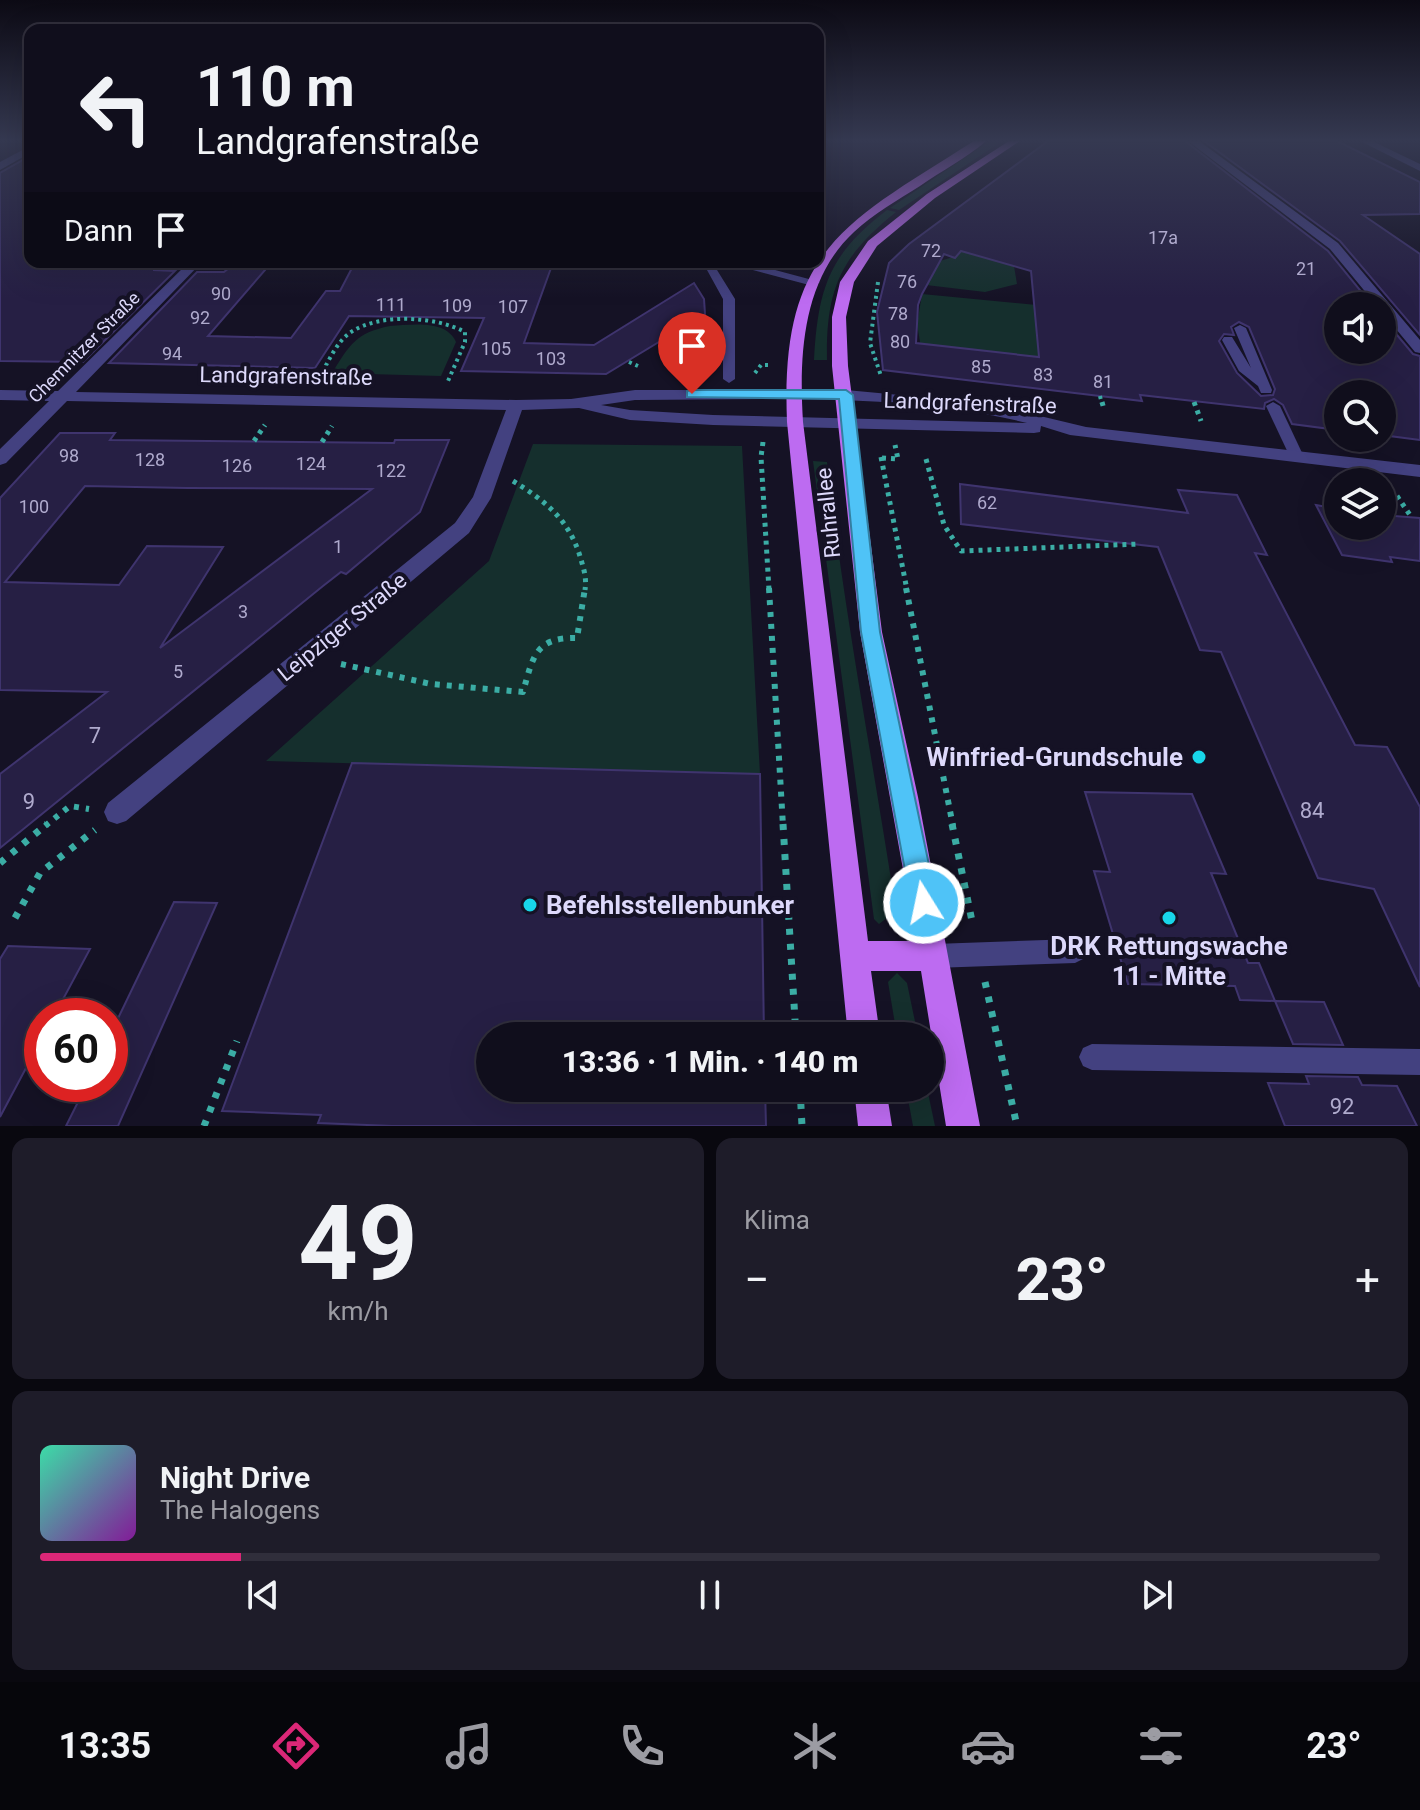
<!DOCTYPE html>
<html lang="de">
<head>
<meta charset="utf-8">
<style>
  :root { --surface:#100e1c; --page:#1e1c29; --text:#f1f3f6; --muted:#9c9ca3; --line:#302e3b; --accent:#db2777 }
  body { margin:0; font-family:Roboto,sans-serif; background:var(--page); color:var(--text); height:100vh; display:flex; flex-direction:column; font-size:30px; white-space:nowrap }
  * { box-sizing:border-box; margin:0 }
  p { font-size:26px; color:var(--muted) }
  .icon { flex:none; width:44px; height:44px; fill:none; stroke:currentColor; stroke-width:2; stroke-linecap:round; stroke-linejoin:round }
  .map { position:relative; height:1126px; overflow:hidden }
  .side { display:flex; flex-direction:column; gap:12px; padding:12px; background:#09080f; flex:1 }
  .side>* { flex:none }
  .banner { position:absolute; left:24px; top:24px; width:800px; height:244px; border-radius:16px; box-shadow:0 8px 32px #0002,0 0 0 2px var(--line); background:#100e1c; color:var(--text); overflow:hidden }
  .tools { position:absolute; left:1324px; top:292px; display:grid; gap:16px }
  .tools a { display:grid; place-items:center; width:72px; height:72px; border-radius:50%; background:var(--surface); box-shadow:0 8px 32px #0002,0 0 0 2px var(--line); font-size:40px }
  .speed { position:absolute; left:24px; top:998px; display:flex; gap:16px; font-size:40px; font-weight:700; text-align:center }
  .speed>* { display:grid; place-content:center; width:104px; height:104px; border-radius:50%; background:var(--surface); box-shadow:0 8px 32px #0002,0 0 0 2px var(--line); line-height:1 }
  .speed .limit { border:12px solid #d22; background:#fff; color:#111 }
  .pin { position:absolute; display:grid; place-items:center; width:68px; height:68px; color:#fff; margin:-82px -34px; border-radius:50% 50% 50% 0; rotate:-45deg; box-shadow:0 0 8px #0007 }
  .pin .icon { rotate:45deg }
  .me { position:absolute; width:88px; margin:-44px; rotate:350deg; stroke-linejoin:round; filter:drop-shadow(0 0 6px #0008) }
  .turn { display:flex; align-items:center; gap:28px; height:168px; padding:0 40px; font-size:36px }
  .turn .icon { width:104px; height:104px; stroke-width:2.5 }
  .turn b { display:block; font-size:56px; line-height:68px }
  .then { display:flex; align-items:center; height:76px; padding:0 40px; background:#0003; gap:16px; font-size:30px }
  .big { font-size:60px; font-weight:800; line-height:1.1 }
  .side .tile { flex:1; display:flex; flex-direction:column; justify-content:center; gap:12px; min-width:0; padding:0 28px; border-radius:16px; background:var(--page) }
  .side .dial { align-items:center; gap:0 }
  .dial b { font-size:104px; line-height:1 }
  .song { display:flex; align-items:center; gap:24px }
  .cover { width:96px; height:96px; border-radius:12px; background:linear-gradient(135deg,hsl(160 70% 55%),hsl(290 70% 35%)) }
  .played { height:8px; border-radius:4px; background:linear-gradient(90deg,var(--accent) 15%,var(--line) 15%) }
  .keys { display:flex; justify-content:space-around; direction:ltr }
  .heat { display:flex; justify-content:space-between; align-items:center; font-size:44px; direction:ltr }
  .side .tiles { flex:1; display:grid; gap:12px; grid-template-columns:1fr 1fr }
  .tile:last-child { grid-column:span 2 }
  .trip { position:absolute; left:476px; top:1022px; width:468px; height:80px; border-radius:40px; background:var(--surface); box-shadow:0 8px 32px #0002,0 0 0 2px var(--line); font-weight:800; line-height:80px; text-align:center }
  .dock { display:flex; height:128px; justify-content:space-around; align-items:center; background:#06060b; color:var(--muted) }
  .dock .icon { width:56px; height:56px }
  .dock .current { color:var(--accent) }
  .dock b { font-size:36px; color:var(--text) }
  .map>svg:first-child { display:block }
  .green { fill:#152f2d }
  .building { fill:#261f44; stroke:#3f346e; stroke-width:2; fill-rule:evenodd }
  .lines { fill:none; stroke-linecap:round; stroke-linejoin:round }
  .path-far3 { stroke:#3bada5; stroke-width:4; stroke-dasharray:3 4; stroke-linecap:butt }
  .path-far2 { stroke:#3bada5; stroke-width:5; stroke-dasharray:4 5; stroke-linecap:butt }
  .path-far1 { stroke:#3bada5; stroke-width:6; stroke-dasharray:5 7; stroke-linecap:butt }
  .path { stroke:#3bada5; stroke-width:7; stroke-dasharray:6 9; stroke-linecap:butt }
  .service { fill:#434180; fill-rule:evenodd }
  .minor { fill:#434180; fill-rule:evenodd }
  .primary { fill:#bd6bf1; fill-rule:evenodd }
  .route { fill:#4fc3f7; stroke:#337fa1; stroke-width:2 }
  .poi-dot { fill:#18d6e9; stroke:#151225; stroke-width:3 }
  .labels { text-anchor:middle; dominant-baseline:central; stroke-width:8; stroke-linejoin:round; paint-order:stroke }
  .number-label { font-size:18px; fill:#afaacd }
  .far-street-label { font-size:18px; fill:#ddd9fb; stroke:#151225 }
  .street-label { font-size:22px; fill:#ddd9fb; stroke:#151225 }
  .near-number-label { font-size:22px; fill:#afaacd }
  .near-poi-label { font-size:26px; font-weight:bold; fill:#ddd9fb; stroke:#151225; text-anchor:end }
</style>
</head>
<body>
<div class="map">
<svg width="1420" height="1126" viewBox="0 0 1420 1126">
  <rect width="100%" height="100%" fill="#151225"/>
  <g class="green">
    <polygon points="990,141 1002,141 899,210 890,208"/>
    <path d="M 887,210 L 896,212 C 840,257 826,289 827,360 L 814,360 C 818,288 829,254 887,210 Z"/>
    <polygon points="956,250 1014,266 1017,284 985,292 926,285 940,261 953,257"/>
    <polygon points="922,294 1119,313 1132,368 921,348 917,324"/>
    <path d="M 390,326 C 411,325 446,319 456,342 L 441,376 L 332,373 C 350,345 355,333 390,326 Z"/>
    <polygon points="533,444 742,446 760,774 266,761 489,561"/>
    <path d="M 813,461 L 827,462 C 844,612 873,761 896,911 L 879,924 L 874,919 Z"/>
    <polygon points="897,973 907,983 918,1036 897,1036 888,982"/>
    <polygon points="906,1088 927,1088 935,1126 913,1126"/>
  </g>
  <g class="building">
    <path d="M 1048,141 L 1185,141 L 1328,251 L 1373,306 L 1338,306 L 1338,350 L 1382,350 L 1382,317 L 1413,354 L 1420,356 L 1420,440 L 1382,435 L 1382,394 L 1338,394 L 1338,430 L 1292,424 L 1283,405 L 1274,399 L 1265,403 L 1264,409 L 1140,395 L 1142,401 L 883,370 L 877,312 L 889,263 L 909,244 ZM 961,251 L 1031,271 L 1039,357 L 916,343 L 918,305 L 922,294 L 944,254 L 955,258 ZM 1239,322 L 1249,327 L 1275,389 L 1273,395 L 1261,396 L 1237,373 L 1219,341 L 1224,334 L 1234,335 L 1231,327 Z"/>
    <polygon points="1204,141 1337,141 1420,182 1420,214 1363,215 1420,254 1420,335 1340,241"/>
    <polygon points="30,156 30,262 154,262 154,270 175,271 83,362 0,361 0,173"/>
    <polygon points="226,262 272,262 208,336 291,338 326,291 340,291 353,266 461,268 463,262 494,262 493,266 551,268 524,343 594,345 694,283 704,299 705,314 606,374 461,371 484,318 349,316 315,368 109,363 197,272 224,272 230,267"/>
    <path d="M 60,433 L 115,433 L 110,440 L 394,443 L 395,440 L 449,440 L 420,512 L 346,574 L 341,572 L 323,586 L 0,848 L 0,774 L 107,692 L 0,690 L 0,498 ZM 85,486 L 187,488 L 372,489 L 160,648 L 223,547 L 147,546 L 119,585 L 5,582 Z"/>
    <polygon points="960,484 1188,513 1178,490 1237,495 1267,555 1255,553 1355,745 1387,747 1420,807 1420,987 1374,889 1318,878 1221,652 1200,650 1158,547 961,524"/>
    <polygon points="1316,505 1338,509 1338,526 1382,526 1382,515 1420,518 1420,561 1390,557 1392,562 1342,555"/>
    <polygon points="352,763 760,774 764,1036 490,1036 490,1088 765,1088 766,1126 392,1126 318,1123 321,1115 222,1111"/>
    <polygon points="1085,792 1192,794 1226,874 1211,873 1248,963 1259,963 1275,1001 1240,1000 1235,986 1128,984 1094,871 1110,872"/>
    <polygon points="174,902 217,903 118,1126 66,1126 87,1084 110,1084 110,1035"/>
    <polygon points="8,946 90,949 54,1016 42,1016 42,1038 0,1117 0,959"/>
    <polygon points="1275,1001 1324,1002 1343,1045 1293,1044"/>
    <polygon points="1306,1076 1358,1077 1362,1085 1397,1086 1417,1126 1285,1126 1268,1083 1309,1084"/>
  </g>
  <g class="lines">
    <g class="path-far3">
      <polyline points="878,282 870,343 881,376"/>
      <polyline points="671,336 678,338"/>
      <polyline points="629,362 638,366"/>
      <polyline points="755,373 761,365 772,365"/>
      <polyline points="226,376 233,366"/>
      <path d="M 319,378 C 328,363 336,342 351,332 C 380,313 435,316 465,332 L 465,342 L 448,381"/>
      <polyline points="1100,396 1102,404"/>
    </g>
    <g class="path-far2">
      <polyline points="1102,402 1104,409"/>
      <polyline points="1194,402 1201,421"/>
      <polyline points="254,441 265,425"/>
      <polyline points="322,442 332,426"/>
      <polyline points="763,442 761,457 769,590"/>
      <polyline points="881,457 907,590"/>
      <polyline points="882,458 898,459 895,445"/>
      <polyline points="926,459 944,525 961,551 1139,544"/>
      <path d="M 513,481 C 544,500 567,518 579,553 C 583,567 587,576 585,590"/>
      <polyline points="1397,496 1412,518"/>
    </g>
    <g class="path-far1">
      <polyline points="769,588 783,826"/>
      <polyline points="906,588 953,826"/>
      <path d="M 341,664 L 431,684 L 523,692 C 533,657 535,637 577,638 L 585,588"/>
      <polyline points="45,826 70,806 89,809"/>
    </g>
    <g class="path">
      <polyline points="783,824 796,1036"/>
      <polyline points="952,824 973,926"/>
      <polyline points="0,863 47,824"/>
      <polyline points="15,918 40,873 95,830"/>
      <polyline points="985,982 1017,1126"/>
      <polyline points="800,1088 802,1126"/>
      <polyline points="204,1126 237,1041"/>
    </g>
    <g class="service">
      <polygon points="709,262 719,262 717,270 735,299 735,379 729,383 723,379 723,299 707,270"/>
      <polygon points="160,263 222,263 227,266 222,269 156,268 156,264"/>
      <polygon points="1240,325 1246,328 1272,390 1271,393 1261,393 1258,386 1239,371 1222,340 1224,337 1232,337 1251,368 1234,328"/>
      <polygon points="1273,402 1280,406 1304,457 1302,460 1297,461 1290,457 1266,406"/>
      <polygon points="1075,939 1083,943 1087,951 1083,959 1075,963 934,968 926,964 922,956 926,948 934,944"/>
      <polygon points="1092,1044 1420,1049 1420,1075 1092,1070 1083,1066 1079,1057 1083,1048"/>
    </g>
    <g class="minor">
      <polygon points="1188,141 1199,141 1338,243 1420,340 1420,353 1415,352 1382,312 1382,306 1377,306 1330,249"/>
      <polygon points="1360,141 1372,141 1420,164 1420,171"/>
      <polygon points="30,146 30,153 0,170 0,162"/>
      <path d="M 189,262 L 202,262 L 76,392 L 516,400 L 571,399 L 635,390 L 846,390 L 986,403 L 1086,427 L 1420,465 L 1420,477 L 1070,435 L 1041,426 L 1040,432 L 1034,433 L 713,425 L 630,420 L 579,408 L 522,410 L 491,498 L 469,533 L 126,821 L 117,824 L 108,821 L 104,812 L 108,803 L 455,523 L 473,497 L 506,410 L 67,401 L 6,463 L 0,465 L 0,449 L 49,401 L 0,400 L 0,390 L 58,391 ZM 635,400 C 765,400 900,392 1027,423 L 713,415 L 630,410 L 601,405 Z"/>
      <polygon points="723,262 745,262 820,282 813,286"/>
    </g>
    <g class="primary">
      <path d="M 974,141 L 986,141 C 967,158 941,171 920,186 C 898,200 873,214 854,232 C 802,280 799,356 803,422 L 868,941 L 916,941 L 860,632 L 832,366 L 832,317 L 840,282 L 868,241 L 927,194 L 1009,141 L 1020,141 L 935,198 L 877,246 L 854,282 L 846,317 L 848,366 L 882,632 L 918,797 L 980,1126 L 946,1126 L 921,971 L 871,971 L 880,1036 L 848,1036 L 787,422 C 780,250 843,224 974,141 Z"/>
      <polygon points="854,1088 886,1088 892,1126 858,1126"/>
    </g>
  </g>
  <linearGradient id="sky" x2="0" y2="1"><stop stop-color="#0c0a14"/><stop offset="0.47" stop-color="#353951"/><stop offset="1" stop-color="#353951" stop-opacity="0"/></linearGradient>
  <rect width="1420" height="298" fill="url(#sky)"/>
  <polygon class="route" points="692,390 846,390 853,395 880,632 937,903 933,912 924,916 915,912 911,903 861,632 839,399 687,397 687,391"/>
  <g class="poi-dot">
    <circle cx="1199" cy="757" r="8"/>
    <circle cx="530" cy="905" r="8"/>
    <circle cx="1169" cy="918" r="8"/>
  </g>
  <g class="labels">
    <g class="number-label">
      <text x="1163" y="237">17a</text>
      <text x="931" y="250">72</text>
      <text x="1306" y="268">21</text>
      <text x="907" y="281">76</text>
      <text x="221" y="293">90</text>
      <text x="391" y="304">111</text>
      <text x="457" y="305">109</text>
      <text x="513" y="306">107</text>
      <text x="898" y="313">78</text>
      <text x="200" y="317">92</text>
      <text x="900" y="341">80</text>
      <text x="496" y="348">105</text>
      <text x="172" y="353">94</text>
      <text x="551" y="358">103</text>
      <text x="981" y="366">85</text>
      <text x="1043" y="374">83</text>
      <text x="1103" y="381">81</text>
      <text x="69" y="455">98</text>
      <text x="150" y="459">128</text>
      <text x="311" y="463">124</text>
      <text x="237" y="465">126</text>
      <text x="391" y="470">122</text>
      <text x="987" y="502">62</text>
      <text x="34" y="506">100</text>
      <text x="338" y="546">1</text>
      <text x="243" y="611">3</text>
      <text x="178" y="671">5</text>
    </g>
    <g class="far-street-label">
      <text transform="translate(84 347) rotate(-45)">Chemnitzer Straße</text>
    </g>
    <g class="street-label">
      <text transform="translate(286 376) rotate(1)">Landgrafenstraße</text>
      <text transform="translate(970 403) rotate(2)">Landgrafenstraße</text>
      <text transform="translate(828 513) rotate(-96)">Ruhrallee</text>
      <text transform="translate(342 627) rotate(-39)">Leipziger Straße</text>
    </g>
    <g class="near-number-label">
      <text x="95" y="735">7</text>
      <text x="29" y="801">9</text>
      <text x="1312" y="810">84</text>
      <text x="1342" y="1106">92</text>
    </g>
    <g class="near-poi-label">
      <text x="1183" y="757">Winfried-Grundschule</text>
      <text x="546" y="905" text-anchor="start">Befehlsstellenbunker</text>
      <text x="1169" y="946" text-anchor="middle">DRK Rettungswache<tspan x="1169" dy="30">11 - Mitte</tspan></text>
    </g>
  </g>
</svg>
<div class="tools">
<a><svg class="icon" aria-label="sound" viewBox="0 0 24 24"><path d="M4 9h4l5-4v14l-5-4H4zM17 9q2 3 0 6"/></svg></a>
<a><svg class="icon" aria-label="search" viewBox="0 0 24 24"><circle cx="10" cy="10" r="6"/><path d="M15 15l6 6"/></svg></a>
<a><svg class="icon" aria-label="layers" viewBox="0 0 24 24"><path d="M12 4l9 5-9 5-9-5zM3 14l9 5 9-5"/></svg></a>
</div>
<div class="speed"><div class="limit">60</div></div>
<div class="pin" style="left:692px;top:394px;background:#d93025"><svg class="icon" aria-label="arrive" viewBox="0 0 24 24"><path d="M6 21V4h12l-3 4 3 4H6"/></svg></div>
<svg class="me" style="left:924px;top:903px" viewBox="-20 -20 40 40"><circle r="17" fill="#4fc3f7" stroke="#fff" stroke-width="3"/><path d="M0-11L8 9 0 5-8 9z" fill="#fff"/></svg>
<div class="trip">13:36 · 1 Min. · 140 m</div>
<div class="banner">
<div class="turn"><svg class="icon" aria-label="left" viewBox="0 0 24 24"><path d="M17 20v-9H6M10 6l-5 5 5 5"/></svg><div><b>110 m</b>Landgrafenstraße</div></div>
<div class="then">Dann<svg class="icon" aria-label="arrive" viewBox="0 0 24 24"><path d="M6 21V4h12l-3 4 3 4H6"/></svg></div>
</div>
</div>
<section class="side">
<div class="tiles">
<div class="tile dial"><b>49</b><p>km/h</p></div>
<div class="tile"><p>Klima</p>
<div class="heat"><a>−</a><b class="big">23°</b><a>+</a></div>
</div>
<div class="tile">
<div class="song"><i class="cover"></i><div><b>Night Drive</b><p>The Halogens</p></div></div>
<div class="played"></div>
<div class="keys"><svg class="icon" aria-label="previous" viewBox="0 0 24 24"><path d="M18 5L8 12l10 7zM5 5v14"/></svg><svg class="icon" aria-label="pause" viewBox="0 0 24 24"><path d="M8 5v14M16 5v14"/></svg><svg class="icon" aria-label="next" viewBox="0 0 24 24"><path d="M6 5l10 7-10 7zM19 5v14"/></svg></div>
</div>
</div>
</section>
<nav class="dock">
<b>13:35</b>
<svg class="icon current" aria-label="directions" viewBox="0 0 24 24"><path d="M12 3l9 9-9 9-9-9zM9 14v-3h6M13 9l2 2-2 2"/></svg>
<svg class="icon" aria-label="music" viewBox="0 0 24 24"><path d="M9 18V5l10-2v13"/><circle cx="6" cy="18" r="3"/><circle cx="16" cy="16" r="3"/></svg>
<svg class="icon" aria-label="phone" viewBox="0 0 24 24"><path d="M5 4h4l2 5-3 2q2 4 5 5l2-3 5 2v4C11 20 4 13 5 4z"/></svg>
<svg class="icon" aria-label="climate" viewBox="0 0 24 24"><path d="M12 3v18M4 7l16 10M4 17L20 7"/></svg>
<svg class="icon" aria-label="car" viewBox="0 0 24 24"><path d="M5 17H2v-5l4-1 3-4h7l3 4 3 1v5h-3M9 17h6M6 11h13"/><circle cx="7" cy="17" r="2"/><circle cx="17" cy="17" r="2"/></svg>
<svg class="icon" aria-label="filters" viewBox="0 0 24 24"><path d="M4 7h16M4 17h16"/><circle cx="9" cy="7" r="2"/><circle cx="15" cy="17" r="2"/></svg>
<b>23°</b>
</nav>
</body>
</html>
